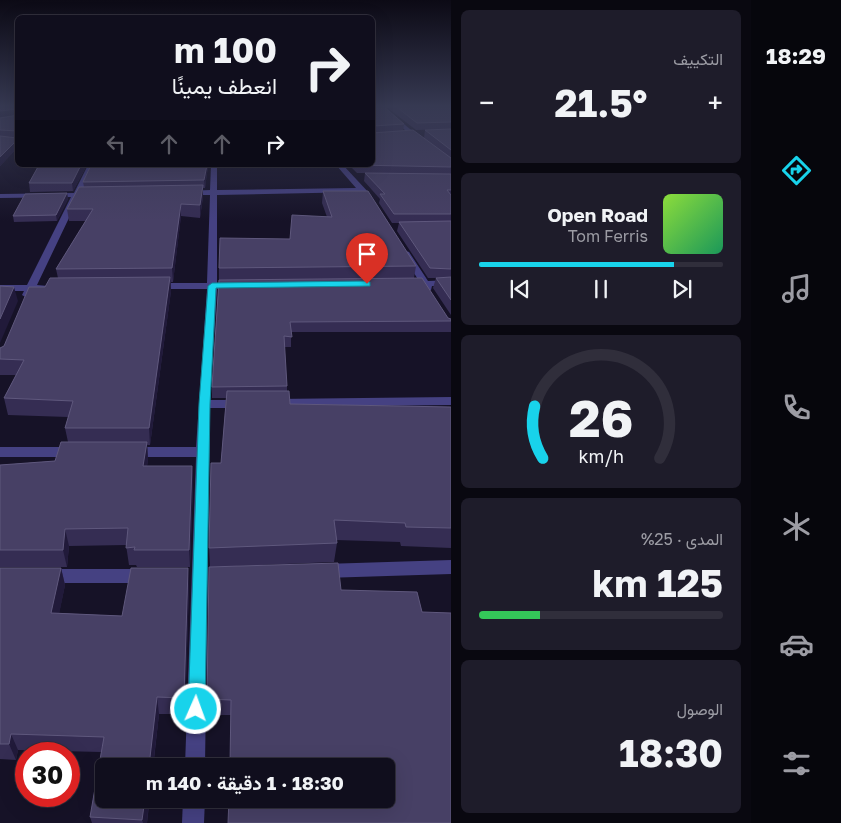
<!DOCTYPE html>
<html lang="ar">
<head>
<meta charset="utf-8">
<style>
  :root { --surface:#100e1d; --page:#1e1c2a; --text:#f1f3f6; --muted:#9c9ca4; --line:#302e3b; --accent:#18d3eb }
  body { margin:0; font-family:"Golos Text",Vazirmatn,sans-serif; background:var(--page); color:var(--text); direction:rtl; height:100vh; display:flex; flex-direction:column; font-size:19px; white-space:nowrap }
  * { box-sizing:border-box; margin:0 }
  p { font-size:16px; color:var(--muted) }
  .icon { flex:none; width:28px; height:28px; fill:none; stroke:currentColor; stroke-width:2; stroke-linecap:round; stroke-linejoin:round }
  .map { position:relative; flex:1; overflow:hidden; direction:ltr }
  .sheet { display:flex; flex-direction:column; gap:10px; padding:10px; background:#090810; width:300px }
  .sheet>* { flex:none }
  .hud { position:absolute; left:15px; top:15px; width:360px; height:152px; border-radius:8px; box-shadow:0 5px 20px #0002,0 0 0 1px var(--line); direction:rtl; background:#100e1d; color:var(--text); overflow:hidden }
  .speed { position:absolute; left:15px; top:742px; display:flex; gap:10px; font-size:25px; font-weight:700; text-align:center }
  .speed>* { display:grid; place-content:center; width:65px; height:65px; border-radius:50%; background:var(--surface); box-shadow:0 5px 20px #0002,0 0 0 1px var(--line); line-height:1 }
  .speed .limit { border:8px solid #d22; background:#fff; color:#111 }
  .pin { position:absolute; display:grid; place-items:center; width:42px; height:42px; color:#fff; margin:-51px -21px; border-radius:50% 50% 50% 0; rotate:-45deg; box-shadow:0 0 5px #0007 }
  .pin .icon { rotate:45deg }
  .me { position:absolute; width:55px; margin:-28px; rotate:2deg; stroke-linejoin:round; filter:drop-shadow(0 0 4px #0008) }
  .turn { display:flex; align-items:center; gap:18px; height:105px; padding:0 15px; font-size:22px }
  .turn .icon { width:65px; height:65px; stroke-width:2.5 }
  .turn b { display:block; font-size:35px; line-height:42px }
  .lanes { display:flex; align-items:center; height:48px; padding:0 15px; background:#0003; justify-content:center; gap:25px; direction:ltr }
  .lanes .off { opacity:.35 }
  .big { font-size:38px; font-weight:700; line-height:1.1 }
  .sheet .card { flex:1; display:flex; flex-direction:column; justify-content:center; gap:8px; min-width:0; padding:0 18px; border-radius:8px; background:var(--page) }
  .sheet .dial { align-items:center; gap:0 }
  .dial svg { height:130px; overflow:visible; fill:none; stroke:var(--line); stroke-width:7; stroke-linecap:round; text-anchor:middle }
  .dial text { fill:var(--text); stroke:none }
  .song { display:flex; align-items:center; gap:15px }
  .cover { width:60px; height:60px; border-radius:8px; background:linear-gradient(135deg,hsl(90 70% 55%),hsl(150 70% 35%)) }
  .played { height:5px; border-radius:2px; background:linear-gradient(90deg,var(--accent) 80%,var(--line) 80%) }
  .keys { display:flex; justify-content:space-around; direction:ltr }
  .heat { display:flex; justify-content:space-between; align-items:center; font-size:28px; direction:ltr }
  .charge { height:8px; border-radius:4px; background:linear-gradient(90deg,#34c759 25%,var(--line) 0) }
  .trip { position:absolute; left:95px; top:758px; width:300px; height:50px; border-radius:8px; background:var(--surface); box-shadow:0 5px 20px #0002,0 0 0 1px var(--line); font-weight:700; line-height:50px; text-align:center; direction:rtl }
  main { display:flex; flex:1; min-height:0 }
  .tabs { display:flex; flex-direction:column; width:90px; justify-content:space-around; align-items:center; background:#06060c; color:var(--muted) }
  .tabs .icon { width:35px; height:35px }
  .tabs .selected { color:var(--accent) }
  .tabs b { font-size:22px; color:var(--text) }
  .map>svg:first-child { display:block }
  .lines { fill:none; stroke-linecap:round; stroke-linejoin:round }
  .minor { fill:#454182; fill-rule:evenodd }
  .wall { fill:#352d53 }
  .shaded-wall { fill:#211a3a }
  .building { fill:#474065; stroke:#5f587d }
  .route { fill:#18d3eb; stroke:#108999 }
</style>
</head>
<body>
<main>
<nav class="tabs">
<b>18:29</b>
<svg class="icon selected" aria-label="directions" viewBox="0 0 24 24"><path d="M12 3l9 9-9 9-9-9zM9 14v-3h6M13 9l2 2-2 2"/></svg>
<svg class="icon" aria-label="music" viewBox="0 0 24 24"><path d="M9 18V5l10-2v13"/><circle cx="6" cy="18" r="3"/><circle cx="16" cy="16" r="3"/></svg>
<svg class="icon" aria-label="phone" viewBox="0 0 24 24"><path d="M5 4h4l2 5-3 2q2 4 5 5l2-3 5 2v4C11 20 4 13 5 4z"/></svg>
<svg class="icon" aria-label="climate" viewBox="0 0 24 24"><path d="M12 3v18M4 7l16 10M4 17L20 7"/></svg>
<svg class="icon" aria-label="car" viewBox="0 0 24 24"><path d="M5 17H2v-5l4-1 3-4h7l3 4 3 1v5h-3M9 17h6M6 11h13"/><circle cx="7" cy="17" r="2"/><circle cx="17" cy="17" r="2"/></svg>
<svg class="icon" aria-label="filters" viewBox="0 0 24 24"><path d="M4 7h16M4 17h16"/><circle cx="9" cy="7" r="2"/><circle cx="15" cy="17" r="2"/></svg>
</nav>
<section class="sheet">
<div class="card"><p>التكييف</p>
<div class="heat"><a>−</a><b class="big">21.5°</b><a>+</a></div>
</div>
<div class="card">
<div class="song"><i class="cover"></i><div><b>Open Road</b><p>Tom Ferris</p></div></div>
<div class="played"></div>
<div class="keys"><svg class="icon" aria-label="previous" viewBox="0 0 24 24"><path d="M18 5L8 12l10 7zM5 5v14"/></svg><svg class="icon" aria-label="pause" viewBox="0 0 24 24"><path d="M8 5v14M16 5v14"/></svg><svg class="icon" aria-label="next" viewBox="0 0 24 24"><path d="M6 5l10 7-10 7zM19 5v14"/></svg></div>
</div>
<div class="card dial"><svg viewBox="0 0 100 80">
<path d="M14 69A42 42 0 1 1 86 69"/>
<path d="M14 69A42 42 0 0 1 9 37" stroke="#18d3eb"/>
<text x="50" y="56" font-size="32" font-weight="700">26</text>
<text x="50" y="72" font-size="11">km/h</text>
</svg></div>
<div class="card"><p>المدى · 25%</p><b class="big">125 km</b><div class="charge"></div></div>
<div class="card"><p>الوصول</p><b class="big">18:30</b></div>
</section>
<div class="map">
<svg width="451" height="823" viewBox="0 0 451 823">
  <rect width="100%" height="100%" fill="#161227"/>
  <g class="lines">
    <g class="minor">
      <polygon points="375,105 381,105 422,139 422,141 418,141"/>
      <polygon points="88,165 94,165 81,193 90,193 94,195 90,197 79,197 37,285 48,286 48,290 34,291 30,297 27,298 22,295 24,291 0,291 0,285 27,285 71,197 0,198 0,194 74,193"/>
      <polygon points="211,165 217,165 217,190 356,188 336,165 343,165 370,194 366,196 360,192 217,195 217,283 225,286 217,289 210,400 242,400 248,404 242,408 210,408 205,766 185,766 196,457 132,457 125,452 132,447 196,447 207,289 155,289 150,286 155,283 207,283 210,195 187,195 183,193 187,191 210,190"/>
      <polygon points="406,251 409,252 428,281 451,280 451,286 432,286 431,290 428,291 422,287 407,286 407,282 419,281 402,254"/>
      <polygon points="451,397 451,405 274,407 268,403 274,399"/>
      <polygon points="0,447 75,447 82,452 75,457 0,457"/>
      <polygon points="451,560 451,574 324,578 318,576 316,571 318,566 324,564"/>
      <polygon points="46,569 146,569 152,571 154,576 152,581 146,583 46,583 40,581 38,576 40,571"/>
      <polygon points="183,799 205,799 204,823 182,823"/>
    </g>
  </g>
  <g class="wall">
    <polygon points="18,105 18,147 0,166 0,118"/>
    <polygon points="372,105 404,124 403,131 434,146 424,138 425,130 447,129 416,130 384,105 451,105 451,315 433,288 436,278 428,278 397,231 399,223 392,223 379,203 380,199 364,181 365,173 357,173 349,165 372,165"/>
    <polygon points="39,165 87,165 73,191 30,192 29,183"/>
    <polygon points="91,165 209,165 208,166 205,188 203,188 203,197 200,218 181,216 173,282 171,282 171,291 150,445 147,445 148,459 147,466 192,466 193,483 190,567 137,567 136,565 129,565 126,545 69,546 67,567 0,567 0,465 55,461 68,442 65,428 68,417 8,415 4,398 16,375 0,375 0,348 4,346 45,287 58,278 56,269 86,221 69,221 67,209 84,187 83,182"/>
    <polygon points="218,165 265,165 265,166 219,166"/>
    <polygon points="323,191 416,266 414,278 448,318 451,319 451,332 291,332 291,347 284,347 287,386 287,391 290,404 451,407 451,548 401,546 400,542 336,540 337,543 334,562 210,567 209,548 221,463 226,398 212,398 212,387 219,280 219,268 290,239 327,217 322,203"/>
    <polygon points="67,193 68,199 57,221 14,222 13,216"/>
    <polygon points="338,563 231,715 208,715 207,699"/>
    <polygon points="0,568 61,568 65,585 59,613 122,616 189,585 185,714 159,714 147,823 92,823 90,817 101,752 18,750 16,760 0,759"/>
  </g>
  <g class="shaded-wall">
    <polygon points="17,109 18,116 0,118 0,111"/>
    <polygon points="18,139 18,147 0,166 0,157"/>
    <polygon points="81,165 87,165 73,191 72,183"/>
    <polygon points="207,165 209,165 208,166 205,188 204,180"/>
    <polygon points="203,185 203,197 200,218 200,205"/>
    <polygon points="67,193 68,199 57,221 56,215"/>
    <polygon points="181,204 181,216 173,282 172,268"/>
    <polygon points="170,277 171,291 150,445 149,428"/>
    <polygon points="14,287 18,301 0,343 0,319"/>
    <polygon points="147,442 148,459 145,483 143,466"/>
    <polygon points="192,466 193,483 190,567 189,550"/>
    <polygon points="65,529 69,546 67,567 63,550"/>
    <polygon points="61,568 65,585 56,630 51,613"/>
    <polygon points="188,568 189,585 185,714 184,698"/>
    <polygon points="157,697 159,714 153,766 149,766"/>
    <polygon points="11,734 18,750 16,760 9,744"/>
    <polygon points="145,799 149,799 147,823 143,823 142,820"/>
  </g>
  <g class="building">
    <polygon points="2,105 18,105 18,112 17,109 0,111 0,109"/>
    <polygon points="372,105 382,105 404,124 373,126 372,128"/>
    <polygon points="394,105 451,105 451,122 417,123"/>
    <polygon points="18,115 18,131 0,130 0,118"/>
    <polygon points="451,129 451,150 425,130"/>
    <polygon points="413,130 451,158 451,167 357,165 372,165 372,133"/>
    <polygon points="18,133 18,139 0,157 0,136 17,138"/>
    <polygon points="39,165 81,165 72,183 29,183"/>
    <polygon points="91,165 207,165 204,180 83,182"/>
    <polygon points="365,173 451,174 451,190 447,190 451,195 451,214 394,214 380,194 385,194"/>
    <polygon points="203,185 200,205 181,204 172,268 56,269 93,209 67,209 79,187"/>
    <polygon points="323,191 368,191 416,266 219,268 220,238 290,239 292,215 332,217"/>
    <polygon points="67,193 56,215 13,216 25,194"/>
    <polygon points="451,221 451,269 430,268 399,222"/>
    <polygon points="170,277 149,428 65,428 73,401 4,398 24,360 0,359 0,348 4,346 29,287 45,287 50,278"/>
    <polygon points="451,277 451,300 436,278"/>
    <polygon points="422,278 448,318 451,319 451,321 290,322 292,337 284,336 287,386 212,387 219,280"/>
    <polygon points="0,286 14,287 0,319"/>
    <polygon points="227,391 289,391 290,404 451,407 451,528 406,527 405,523 334,520 337,543 209,548 211,463 221,463"/>
    <polygon points="61,442 147,442 143,466 192,466 189,550 134,550 135,547 126,548 128,528 65,529 63,550 0,550 0,465 55,461"/>
    <polygon points="338,563 341,590 417,592 422,612 451,613 451,823 228,823 229,799 386,799 386,766 230,766 231,700 207,699 209,567"/>
    <polygon points="0,568 61,568 51,613 122,616 131,568 188,568 184,698 157,697 149,766 104,766 104,799 145,799 142,820 90,817 104,737 11,734 9,744 0,744"/>
  </g>
  <linearGradient id="sky" x2="0" y2="1"><stop stop-color="#0c0a15"/><stop offset="0.48" stop-color="#363952"/><stop offset="1" stop-color="#363952" stop-opacity="0"/></linearGradient>
  <rect width="451" height="221" fill="url(#sky)"/>
  <polygon class="route" points="367,281 370,282 370,286 216,288 210,404 205,709 203,715 196,718 190,715 188,709 199,404 208,286 212,283"/>
</svg>
<div class="speed"><div class="limit">30</div></div>
<div class="pin" style="left:367px;top:284px;background:#d93025"><svg class="icon" aria-label="arrive" viewBox="0 0 24 24"><path d="M6 21V4h12l-3 4 3 4H6"/></svg></div>
<svg class="me" style="left:196px;top:709px" viewBox="-20 -20 40 40"><circle r="17" fill="#18d3eb" stroke="#fff" stroke-width="3"/><path d="M0-11L8 9 0 5-8 9z" fill="#fff"/></svg>
<div class="trip">18:30 · 1 دقيقة · 140 m</div>
<div class="hud">
<div class="turn"><svg class="icon" aria-label="right" viewBox="0 0 24 24"><path d="M7 20v-9h11M14 6l5 5-5 5"/></svg><div><b>100 m</b>انعطف يمينًا</div></div>
<div class="lanes"><svg class="icon off" aria-label="left" viewBox="0 0 24 24"><path d="M17 20v-9H6M10 6l-5 5 5 5"/></svg><svg class="icon off" aria-label="ahead" viewBox="0 0 24 24"><path d="M12 20V5M6 11l6-6 6 6"/></svg><svg class="icon off" aria-label="ahead" viewBox="0 0 24 24"><path d="M12 20V5M6 11l6-6 6 6"/></svg><svg class="icon" aria-label="right" viewBox="0 0 24 24"><path d="M7 20v-9h11M14 6l5 5-5 5"/></svg></div>
</div>
</div>
</main>
</body>
</html>
